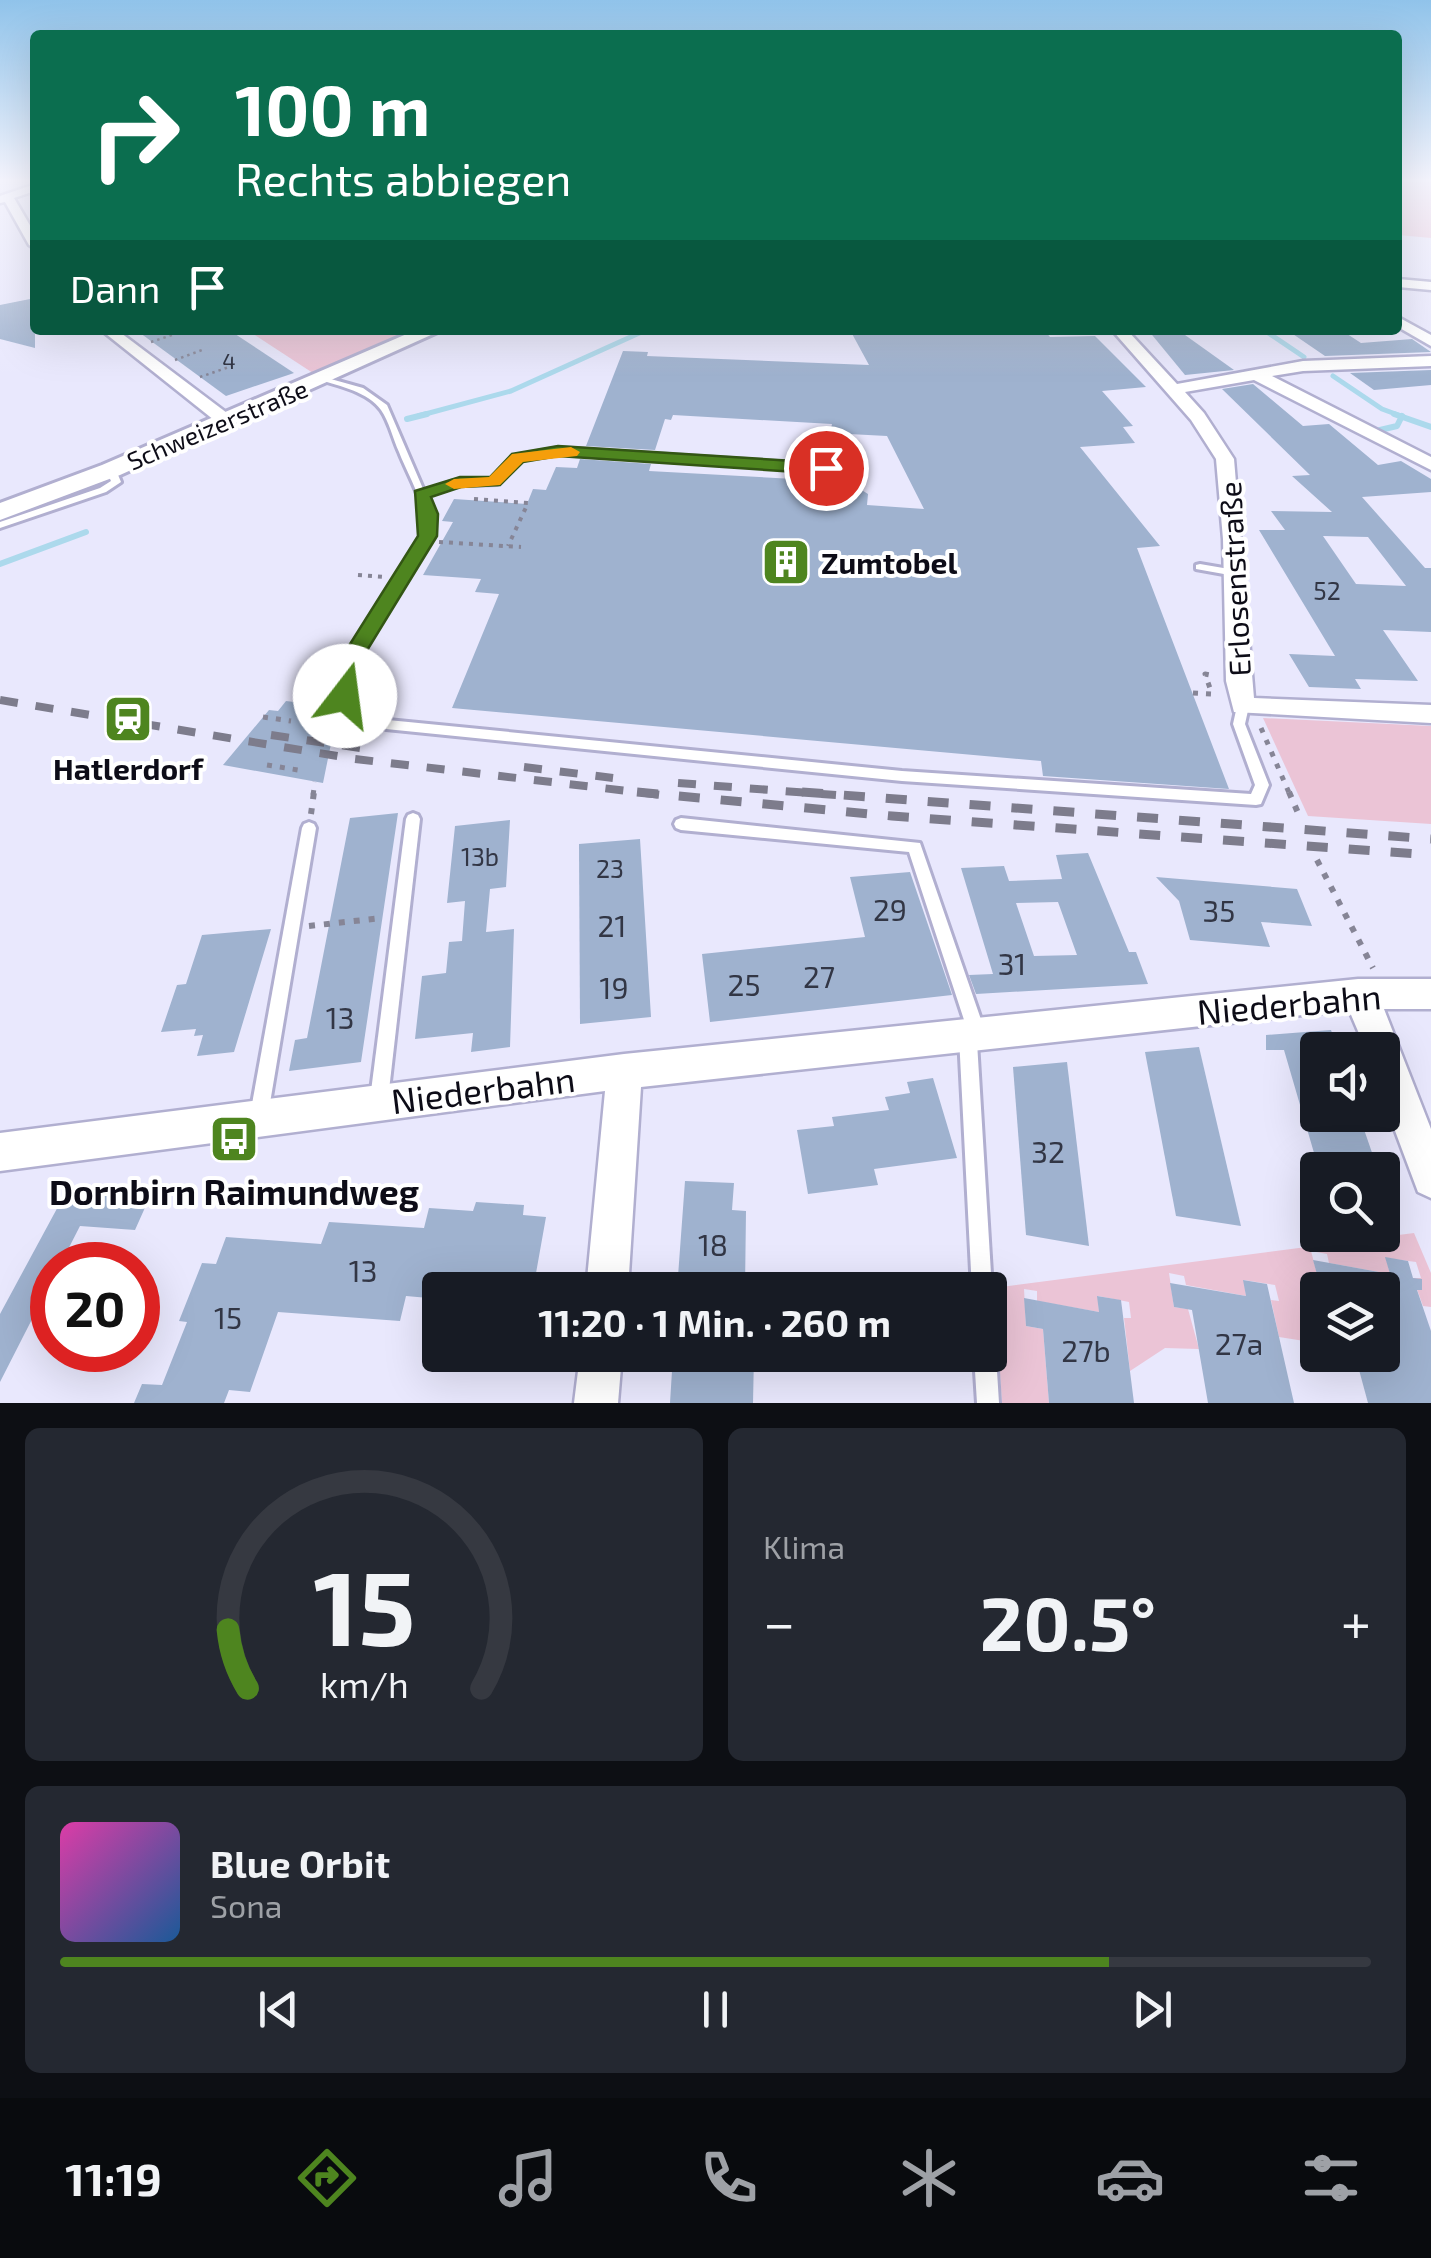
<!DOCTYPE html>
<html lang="de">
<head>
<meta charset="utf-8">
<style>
  :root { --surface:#171b24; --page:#242831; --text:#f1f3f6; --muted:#9ea1a6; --line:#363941; --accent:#4e851f }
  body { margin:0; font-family:"Exo 2",sans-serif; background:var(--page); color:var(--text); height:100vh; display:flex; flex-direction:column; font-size:38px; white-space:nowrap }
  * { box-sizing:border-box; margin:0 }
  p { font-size:32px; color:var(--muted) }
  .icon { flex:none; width:55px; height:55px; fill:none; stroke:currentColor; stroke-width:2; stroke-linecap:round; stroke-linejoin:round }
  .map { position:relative; height:1403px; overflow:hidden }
  .details { display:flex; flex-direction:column; gap:25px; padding:25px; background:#0d0f14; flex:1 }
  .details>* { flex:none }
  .hud { position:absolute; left:30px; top:30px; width:1372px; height:305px; border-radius:10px; box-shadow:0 10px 40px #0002; background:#0b6e4f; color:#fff; overflow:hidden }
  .buttons { position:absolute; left:1300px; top:1032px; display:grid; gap:20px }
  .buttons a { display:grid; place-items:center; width:100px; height:100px; border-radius:10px; background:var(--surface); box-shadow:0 10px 40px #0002; font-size:50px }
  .speed { position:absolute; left:30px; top:1242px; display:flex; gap:20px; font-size:50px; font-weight:700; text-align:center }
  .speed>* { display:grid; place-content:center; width:130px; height:130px; border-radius:50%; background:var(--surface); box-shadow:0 10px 40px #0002; line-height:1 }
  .speed .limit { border:15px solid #d22; background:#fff; color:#111 }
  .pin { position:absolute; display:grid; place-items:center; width:85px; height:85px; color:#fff; margin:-42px; border:5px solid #fff; border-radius:50%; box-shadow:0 2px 10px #0007 }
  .me { position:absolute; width:110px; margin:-55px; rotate:15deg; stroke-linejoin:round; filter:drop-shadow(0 0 8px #0008) }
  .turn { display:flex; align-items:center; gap:35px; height:210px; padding:0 40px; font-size:45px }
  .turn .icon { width:130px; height:130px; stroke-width:2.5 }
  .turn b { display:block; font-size:70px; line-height:85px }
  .then { display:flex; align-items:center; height:95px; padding:0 40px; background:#0003; gap:20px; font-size:38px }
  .big { font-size:75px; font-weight:700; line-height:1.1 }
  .details .card { flex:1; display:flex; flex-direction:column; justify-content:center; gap:15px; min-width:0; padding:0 35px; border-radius:15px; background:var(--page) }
  .details .dial { align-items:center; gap:0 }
  .dial svg { height:260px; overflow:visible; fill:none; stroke:var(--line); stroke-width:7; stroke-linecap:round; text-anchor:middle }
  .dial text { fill:var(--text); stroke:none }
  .song { display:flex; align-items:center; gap:30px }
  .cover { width:120px; height:120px; border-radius:15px; background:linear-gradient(135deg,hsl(320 70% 55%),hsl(210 70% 35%)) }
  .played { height:10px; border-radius:5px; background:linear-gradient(90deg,var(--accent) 80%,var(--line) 80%) }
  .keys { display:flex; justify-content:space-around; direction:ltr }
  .heat { display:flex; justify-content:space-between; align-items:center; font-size:55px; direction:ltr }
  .details .tiles { flex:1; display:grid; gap:25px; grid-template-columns:1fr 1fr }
  .card:last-child { grid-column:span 2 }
  .trip { position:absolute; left:422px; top:1272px; width:585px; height:100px; border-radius:10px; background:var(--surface); box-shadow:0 10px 40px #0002; font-weight:700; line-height:100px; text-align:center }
  .dock { display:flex; height:160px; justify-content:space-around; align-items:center; background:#090b0e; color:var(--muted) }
  .dock .icon { width:70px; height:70px }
  .dock .selected { color:var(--accent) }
  .dock b { font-size:45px; color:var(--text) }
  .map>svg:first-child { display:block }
  .green { fill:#ebc4d6 }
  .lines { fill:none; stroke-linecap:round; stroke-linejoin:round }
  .stream-far1 { stroke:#acd9ec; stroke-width:5 }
  .stream { stroke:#acd9ec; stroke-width:6 }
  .building { fill:#9fb2cf; fill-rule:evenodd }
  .lane-casing { stroke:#b1afd0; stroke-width:6 }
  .street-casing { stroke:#b1afd0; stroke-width:5 }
  .secondary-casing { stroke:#b1afd0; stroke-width:6 }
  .path-far3 { stroke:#868596; stroke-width:2.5; stroke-dasharray:2.5 4; stroke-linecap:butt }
  .path-far2 { stroke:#868596; stroke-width:4; stroke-dasharray:4 6; stroke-linecap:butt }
  .path-far1 { stroke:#868596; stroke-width:5; stroke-dasharray:5 8; stroke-linecap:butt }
  .path { stroke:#868596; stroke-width:6; stroke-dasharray:6 9; stroke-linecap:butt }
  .lane { fill:#fff; fill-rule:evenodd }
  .street { fill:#fff; fill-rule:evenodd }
  .secondary { fill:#fff; fill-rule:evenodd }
  .rail-far1 { stroke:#7d7c8c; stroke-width:8; stroke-dasharray:18 18; stroke-linecap:butt }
  .rail { stroke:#7d7c8c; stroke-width:9; stroke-dasharray:21 21; stroke-linecap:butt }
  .route { fill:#4e851f; stroke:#335614; stroke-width:2.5 }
  .slow { fill:#f59e0b }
  .labels { text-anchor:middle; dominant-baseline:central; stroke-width:8; stroke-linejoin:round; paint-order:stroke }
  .far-number-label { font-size:22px; fill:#323645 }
  .far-street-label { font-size:25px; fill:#0d0c17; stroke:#fff }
  .number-label { font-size:25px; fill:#323645 }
  .poi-label { font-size:30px; font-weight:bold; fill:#0d0c17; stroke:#fff; text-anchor:start }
  .street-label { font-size:30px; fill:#0d0c17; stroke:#fff }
  .near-number-label { font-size:30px; fill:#323645 }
  .near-street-label { font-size:35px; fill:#0d0c17; stroke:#fff }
  .near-poi-label { font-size:35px; font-weight:bold; fill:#0d0c17; stroke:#fff }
</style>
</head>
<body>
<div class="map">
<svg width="1431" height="1403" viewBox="0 0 1431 1403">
  <rect width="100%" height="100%" fill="#e9e8fd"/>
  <g class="green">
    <polygon points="1398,180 1431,180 1431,238 1398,235"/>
    <polygon points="247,330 425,330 319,377"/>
    <polygon points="1263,718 1431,726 1431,824 1308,816"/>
    <polygon points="1414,1233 1431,1273 1431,1307 1423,1306 1413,1278 1421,1278 1416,1262 1386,1258 1390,1274 1329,1263 1327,1254 1311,1251 1320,1285 1338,1290 1318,1290 1317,1343 1279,1337 1271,1300 1279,1301 1275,1285 1244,1280 1246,1296 1186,1285 1184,1276 1169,1273 1174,1307 1188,1309 1199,1349 1165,1348 1130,1371 1124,1318 1131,1318 1129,1302 1098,1296 1099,1312 1037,1301 1037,1291 1024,1289 1026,1326 1043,1329 1049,1403 1002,1403 994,1288"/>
  </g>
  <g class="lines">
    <g class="stream-far1">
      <polyline points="1264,330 1304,357"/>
      <polyline points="1333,376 1382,409 1401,416"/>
      <polyline points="418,416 511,391 646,330"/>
    </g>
    <g class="stream">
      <polyline points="1394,414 1431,427"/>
      <polyline points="407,419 427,414"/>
      <polyline points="1380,430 1397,426 1402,416"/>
      <polyline points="0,564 86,532"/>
    </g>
  </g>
  <g class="building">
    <polygon points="35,298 35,348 0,339 0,305"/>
    <polygon points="136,330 229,330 294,373 226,396"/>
    <polygon points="850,330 1044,330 1050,337 1095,336 1146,387 1102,391 1133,426 1123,427 1135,443 1080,447 1160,546 1137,548 1229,789 1043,776 1041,761 452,708 499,594 475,592 481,579 423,575 453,522 442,521 454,499 527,504 533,489 546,490 556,467 577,468 580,459 651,464 649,471 849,482 868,494 867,505 924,509 887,436 830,433 832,424 673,415 671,420 665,419 655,450 586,446 623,351 648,352 647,356 869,365"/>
    <polygon points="1148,330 1178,330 1234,370 1185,375"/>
    <polygon points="1287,330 1341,330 1361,343 1412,339 1431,352 1325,356"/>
    <polygon points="1431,370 1431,385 1374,390 1350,373"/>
    <path d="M 1253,384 L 1303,426 L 1329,424 L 1378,465 L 1401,461 L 1431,479 L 1431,492 L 1362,497 L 1425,568 L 1431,568 L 1431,632 L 1383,630 L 1418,681 L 1355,679 L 1361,689 L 1309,687 L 1289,654 L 1335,656 L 1259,530 L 1285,530 L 1271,511 L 1332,512 L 1292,476 L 1310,475 L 1222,389 ZM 1323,536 L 1368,537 L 1406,586 L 1356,584 Z"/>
    <polygon points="286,701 318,705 312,716 336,719 323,783 223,765 269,710 278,711"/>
    <polygon points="398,813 361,1062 289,1071 295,1040 307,1038 350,818"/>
    <polygon points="510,820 506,887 490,889 486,932 514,929 510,1047 471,1052 473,1033 415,1039 422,976 446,973 449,942 462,941 465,901 447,903 455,826"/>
    <polygon points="640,839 651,1017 580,1024 579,844"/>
    <path d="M 1088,853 L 1129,952 L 1136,952 L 1148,984 L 976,994 L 969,975 L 993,974 L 961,868 L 1004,866 L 1009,881 L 1062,879 L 1056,855 ZM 1058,902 L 1077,955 L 1034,956 L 1016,903 Z"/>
    <polygon points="910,872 952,995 710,1022 702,954 865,937 850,877"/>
    <polygon points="1156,877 1297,889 1312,926 1261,922 1270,947 1190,940 1179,901"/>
    <polygon points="271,929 234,1052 197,1056 203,1035 194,1036 196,1029 161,1032 177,985 186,984 202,935"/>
    <polygon points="1331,1030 1338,1050 1318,1050 1318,1115 1359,1115 1378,1170 1319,1170 1284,1050 1266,1050 1266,1035"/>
    <polygon points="1199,1047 1241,1226 1176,1216 1145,1052"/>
    <polygon points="1067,1062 1089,1246 1026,1235 1013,1067"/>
    <polygon points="933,1078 957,1158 874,1169 878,1185 808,1194 797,1130 834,1126 832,1117 889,1110 885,1097 910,1093 907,1082"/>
    <polygon points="685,1181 734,1183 732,1210 746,1211 745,1290 677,1290"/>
    <polygon points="67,1190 130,1196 132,1190 152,1192 135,1230 80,1226 60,1265 52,1265 52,1280 0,1382 0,1314"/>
    <polygon points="476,1202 524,1205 523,1215 546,1217 533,1290 440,1290 440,1299 406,1296 400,1321 278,1312 250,1392 229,1390 224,1403 134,1403 142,1384 162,1385 187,1322 179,1321 202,1263 216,1264 226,1237 321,1244 329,1222 424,1228 429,1208 473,1211"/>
    <polygon points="1385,1257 1408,1261 1413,1278 1422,1279 1422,1290 1417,1290 1431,1331 1431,1403 1368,1403 1355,1355 1382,1355 1382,1290 1338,1290 1320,1285 1313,1260 1390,1274"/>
    <polygon points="1243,1280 1267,1284 1294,1403 1208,1403 1192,1310 1174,1307 1170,1283 1246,1296"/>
    <polygon points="1097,1296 1121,1300 1134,1403 1049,1403 1043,1329 1026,1326 1024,1298 1099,1312"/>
    <polygon points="673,1355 754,1355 753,1403 670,1403"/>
  </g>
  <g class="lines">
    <g class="lane-casing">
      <g id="lane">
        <path d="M 320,376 L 363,388 L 387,405 L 424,491 L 460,479 L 491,479 L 515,456 L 559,448 L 826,465 L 831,468 L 826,471 L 559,454 L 521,460 L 497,484 L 461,485 L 426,496 L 434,514 L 433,536 L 397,593 L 368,643 L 358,666 L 352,686 L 354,701 L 363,708 L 388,720 L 902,771 L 1251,794 L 1255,785 L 1233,724 L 1237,706 L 1243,702 L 1249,706 L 1245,724 L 1269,785 L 1261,804 L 1256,805 L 902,781 L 386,729 C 373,724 355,719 345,708 C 323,681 384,595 400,571 C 407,559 421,545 423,532 C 428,506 408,476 399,452 C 393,439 389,421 381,410 C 368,392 340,386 320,380 Z"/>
        <polygon points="111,467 116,470 121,482 106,492 0,528 0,522 100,488 111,481 106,470"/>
        <polygon points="1200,564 1235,570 1240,573 1235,576 1196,569 1196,565"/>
        <polygon points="413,813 418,815 420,819 388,1099 385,1105 379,1108 373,1105 370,1099 406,819 408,815"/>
        <polygon points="681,818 920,843 986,1034 983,1040 977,1042 992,1290 990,1296 990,1290 972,1290 959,1037 962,1031 967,1029 909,852 681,830 676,828 674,824 676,820"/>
        <polygon points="309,822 314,824 316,828 268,1115 265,1121 259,1124 253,1121 250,1115 302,828 304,824"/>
        <polygon points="990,1346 993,1347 996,1355 999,1403 977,1403 974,1355 990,1355"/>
      </g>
    </g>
    <g class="street-casing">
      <g id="street">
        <polygon points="35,184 35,191 14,198 35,234 35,249 29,245 5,202 0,203 0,196"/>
        <polygon points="1398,279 1431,282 1431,290 1398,287"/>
        <polygon points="1398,317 1431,335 1431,346 1398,327"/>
        <polygon points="101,330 117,330 231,416 231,424 219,424"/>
        <polygon points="1112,330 1127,330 1177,384 1303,361 1431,356 1431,366 1303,371 1272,376 1431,457 1431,470 1254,380 1185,392 1204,413 1234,459 1254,698 1431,705 1431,723 1234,712 1226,681 1223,539 1216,459 1191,420"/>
        <polygon points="1358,979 1431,979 1431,1009 1384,1009 1431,1129 1431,1198 1418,1192 1382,1096 1382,1050 1366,1050 1349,1010 641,1087 628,1290 586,1290 605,1091 0,1171 0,1133 624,1054"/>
        <polygon points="580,1355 622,1355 618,1403 574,1403"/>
      </g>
    </g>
    <g class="secondary-casing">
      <polygon id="secondary" points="416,330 442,330 120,475 0,520 0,503 102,465"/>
    </g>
    <g class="path-far3">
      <polyline points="151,342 178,333"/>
      <polyline points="175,360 202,350"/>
      <polyline points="200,377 232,366"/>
    </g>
    <g class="path-far2">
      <polyline points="474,499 528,503 508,546"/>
      <polyline points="439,542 521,547"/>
      <polyline points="358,575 385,577"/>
    </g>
    <g class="path-far1">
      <polyline points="1193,693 1212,694 1205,674 1215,676"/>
      <polyline points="312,702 329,675"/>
      <polyline points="263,717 291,721"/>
      <polyline points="1261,728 1290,795"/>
      <polyline points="267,765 298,770"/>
      <polyline points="313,795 315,782"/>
    </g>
    <g class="path">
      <polyline points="1289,792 1298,813"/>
      <polyline points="311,814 314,792"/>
      <polyline points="1317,860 1373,968"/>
      <polyline points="309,926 382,918"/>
    </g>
    <use href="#lane" class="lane"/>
    <use href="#street" class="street"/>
    <use href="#secondary" class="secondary"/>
    <g class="rail-far1">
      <polyline points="0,700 355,759 662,795"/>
      <polyline points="271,735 360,748"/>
      <polyline points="524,767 613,778"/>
      <polyline points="678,783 836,795"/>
    </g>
    <g class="rail">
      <polyline points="637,792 892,816 1431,855"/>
      <polyline points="802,792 1431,839"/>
    </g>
  </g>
  <linearGradient id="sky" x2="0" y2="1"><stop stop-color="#90c3ea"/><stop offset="0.48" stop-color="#f5f5fe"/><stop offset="1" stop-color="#f5f5fe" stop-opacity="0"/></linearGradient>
  <rect width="1431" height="376" fill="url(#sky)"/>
  <polygon class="route" points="558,446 826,463 835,468 826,474 558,456 523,462 500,485 461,487 431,497 438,514 437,536 366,652 353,702 337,702 334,696 345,652 418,536 415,491 460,477 490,477 512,454"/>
  <polygon class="slow" points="571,447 580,452 577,456 523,462 500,485 454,489 445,484 454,479 489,477 512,454"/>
  <defs>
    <g id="building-square" transform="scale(2.5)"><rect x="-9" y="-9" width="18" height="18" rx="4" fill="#4e851f" stroke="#fff"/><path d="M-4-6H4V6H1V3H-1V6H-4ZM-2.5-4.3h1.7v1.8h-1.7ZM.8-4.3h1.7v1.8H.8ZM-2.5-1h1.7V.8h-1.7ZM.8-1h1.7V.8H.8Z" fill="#fff"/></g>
    <g id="station-square" transform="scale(2.5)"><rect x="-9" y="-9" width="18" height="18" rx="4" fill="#4e851f" stroke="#fff"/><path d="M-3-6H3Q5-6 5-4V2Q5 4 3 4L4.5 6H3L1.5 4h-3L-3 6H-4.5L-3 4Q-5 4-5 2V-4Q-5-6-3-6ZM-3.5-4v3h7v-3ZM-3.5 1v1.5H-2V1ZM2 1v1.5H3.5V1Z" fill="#fff"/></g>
    <g id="bus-square" transform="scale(2.5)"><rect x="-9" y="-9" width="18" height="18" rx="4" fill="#4e851f" stroke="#fff"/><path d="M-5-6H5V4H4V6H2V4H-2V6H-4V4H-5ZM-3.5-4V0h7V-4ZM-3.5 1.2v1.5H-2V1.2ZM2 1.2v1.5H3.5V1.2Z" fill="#fff"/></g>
  </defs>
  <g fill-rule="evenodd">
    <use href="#building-square" x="786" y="562"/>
    <use href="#station-square" x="128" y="719"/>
    <use href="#bus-square" x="234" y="1139"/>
  </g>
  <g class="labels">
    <g class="far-number-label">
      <text x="229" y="360">4</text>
    </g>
    <g class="far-street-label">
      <text transform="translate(217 424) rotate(-23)">Schweizerstraße</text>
    </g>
    <g class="number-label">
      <text x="1327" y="590">52</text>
      <text x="480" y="856">13b</text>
      <text x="610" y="868">23</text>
    </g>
    <g class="poi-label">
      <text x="821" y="562">Zumtobel</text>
      <text x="128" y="768" text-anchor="middle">Hatlerdorf</text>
    </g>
    <g class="street-label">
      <text transform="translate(1234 579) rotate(-93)">Erlosenstraße</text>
    </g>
    <g class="near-number-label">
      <text x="890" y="909">29</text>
      <text x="1219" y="910">35</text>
      <text x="612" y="925">21</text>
      <text x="1012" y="963">31</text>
      <text x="819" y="976">27</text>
      <text x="744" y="984">25</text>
      <text x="614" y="987">19</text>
      <text x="340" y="1017">13</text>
      <text x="1048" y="1151">32</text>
      <text x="713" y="1244">18</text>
      <text x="363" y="1270">13</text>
      <text x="228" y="1317">15</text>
      <text x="1239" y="1343">27a</text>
      <text x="1086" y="1350">27b</text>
    </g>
    <g class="near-street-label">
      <text transform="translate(1289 1003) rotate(-5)">Niederbahn</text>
      <text transform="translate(483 1089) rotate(-7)">Niederbahn</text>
    </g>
    <g class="near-poi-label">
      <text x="234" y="1191">Dornbirn Raimundweg</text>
    </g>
  </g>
</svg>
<div class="buttons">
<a><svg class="icon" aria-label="sound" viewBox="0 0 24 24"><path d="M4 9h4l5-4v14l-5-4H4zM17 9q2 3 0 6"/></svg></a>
<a><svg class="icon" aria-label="search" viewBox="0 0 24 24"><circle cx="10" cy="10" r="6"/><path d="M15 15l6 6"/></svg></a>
<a><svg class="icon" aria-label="layers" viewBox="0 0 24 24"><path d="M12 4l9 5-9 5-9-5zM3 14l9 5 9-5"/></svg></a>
</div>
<div class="speed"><div class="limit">20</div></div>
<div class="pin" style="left:826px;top:468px;background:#d93025"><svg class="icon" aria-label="arrive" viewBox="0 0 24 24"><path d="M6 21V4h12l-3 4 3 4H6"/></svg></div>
<svg class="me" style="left:345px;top:696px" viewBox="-20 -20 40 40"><circle r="19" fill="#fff"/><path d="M0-13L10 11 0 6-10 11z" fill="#4e851f"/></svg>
<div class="trip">11:20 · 1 Min. · 260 m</div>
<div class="hud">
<div class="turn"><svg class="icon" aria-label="right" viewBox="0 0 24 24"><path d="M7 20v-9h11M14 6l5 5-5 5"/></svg><div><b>100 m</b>Rechts abbiegen</div></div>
<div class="then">Dann<svg class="icon" aria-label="arrive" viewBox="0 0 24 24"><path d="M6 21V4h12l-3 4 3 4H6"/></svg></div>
</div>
</div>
<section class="details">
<div class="tiles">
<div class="card dial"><svg viewBox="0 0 100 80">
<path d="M14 69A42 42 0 1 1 86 69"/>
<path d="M14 69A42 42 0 0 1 8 51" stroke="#4e851f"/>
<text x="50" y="56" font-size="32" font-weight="700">15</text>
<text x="50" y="72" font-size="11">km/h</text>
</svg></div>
<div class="card"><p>Klima</p>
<div class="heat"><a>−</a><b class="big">20.5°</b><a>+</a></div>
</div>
<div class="card">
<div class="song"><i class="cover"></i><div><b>Blue Orbit</b><p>Sona</p></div></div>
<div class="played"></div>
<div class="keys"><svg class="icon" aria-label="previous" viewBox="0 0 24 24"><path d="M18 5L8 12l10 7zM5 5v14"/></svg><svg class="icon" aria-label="pause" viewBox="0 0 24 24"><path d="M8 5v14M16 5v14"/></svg><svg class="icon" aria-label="next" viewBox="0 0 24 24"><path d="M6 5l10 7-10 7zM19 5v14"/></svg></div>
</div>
</div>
</section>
<nav class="dock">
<b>11:19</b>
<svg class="icon selected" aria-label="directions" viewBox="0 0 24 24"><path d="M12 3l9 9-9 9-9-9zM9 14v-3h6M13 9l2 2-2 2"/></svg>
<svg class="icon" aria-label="music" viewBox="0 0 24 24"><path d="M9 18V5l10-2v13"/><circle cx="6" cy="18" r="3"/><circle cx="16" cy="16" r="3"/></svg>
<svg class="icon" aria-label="phone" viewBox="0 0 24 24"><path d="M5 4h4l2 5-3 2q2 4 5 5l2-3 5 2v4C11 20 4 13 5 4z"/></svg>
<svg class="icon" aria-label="climate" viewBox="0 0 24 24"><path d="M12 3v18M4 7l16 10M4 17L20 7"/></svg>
<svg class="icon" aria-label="car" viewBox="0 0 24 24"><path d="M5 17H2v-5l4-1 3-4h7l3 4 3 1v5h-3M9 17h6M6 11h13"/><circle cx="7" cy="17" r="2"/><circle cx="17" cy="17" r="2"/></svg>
<svg class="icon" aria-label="filters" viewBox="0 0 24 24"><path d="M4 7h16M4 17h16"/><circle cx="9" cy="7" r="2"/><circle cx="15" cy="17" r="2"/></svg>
</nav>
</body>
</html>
